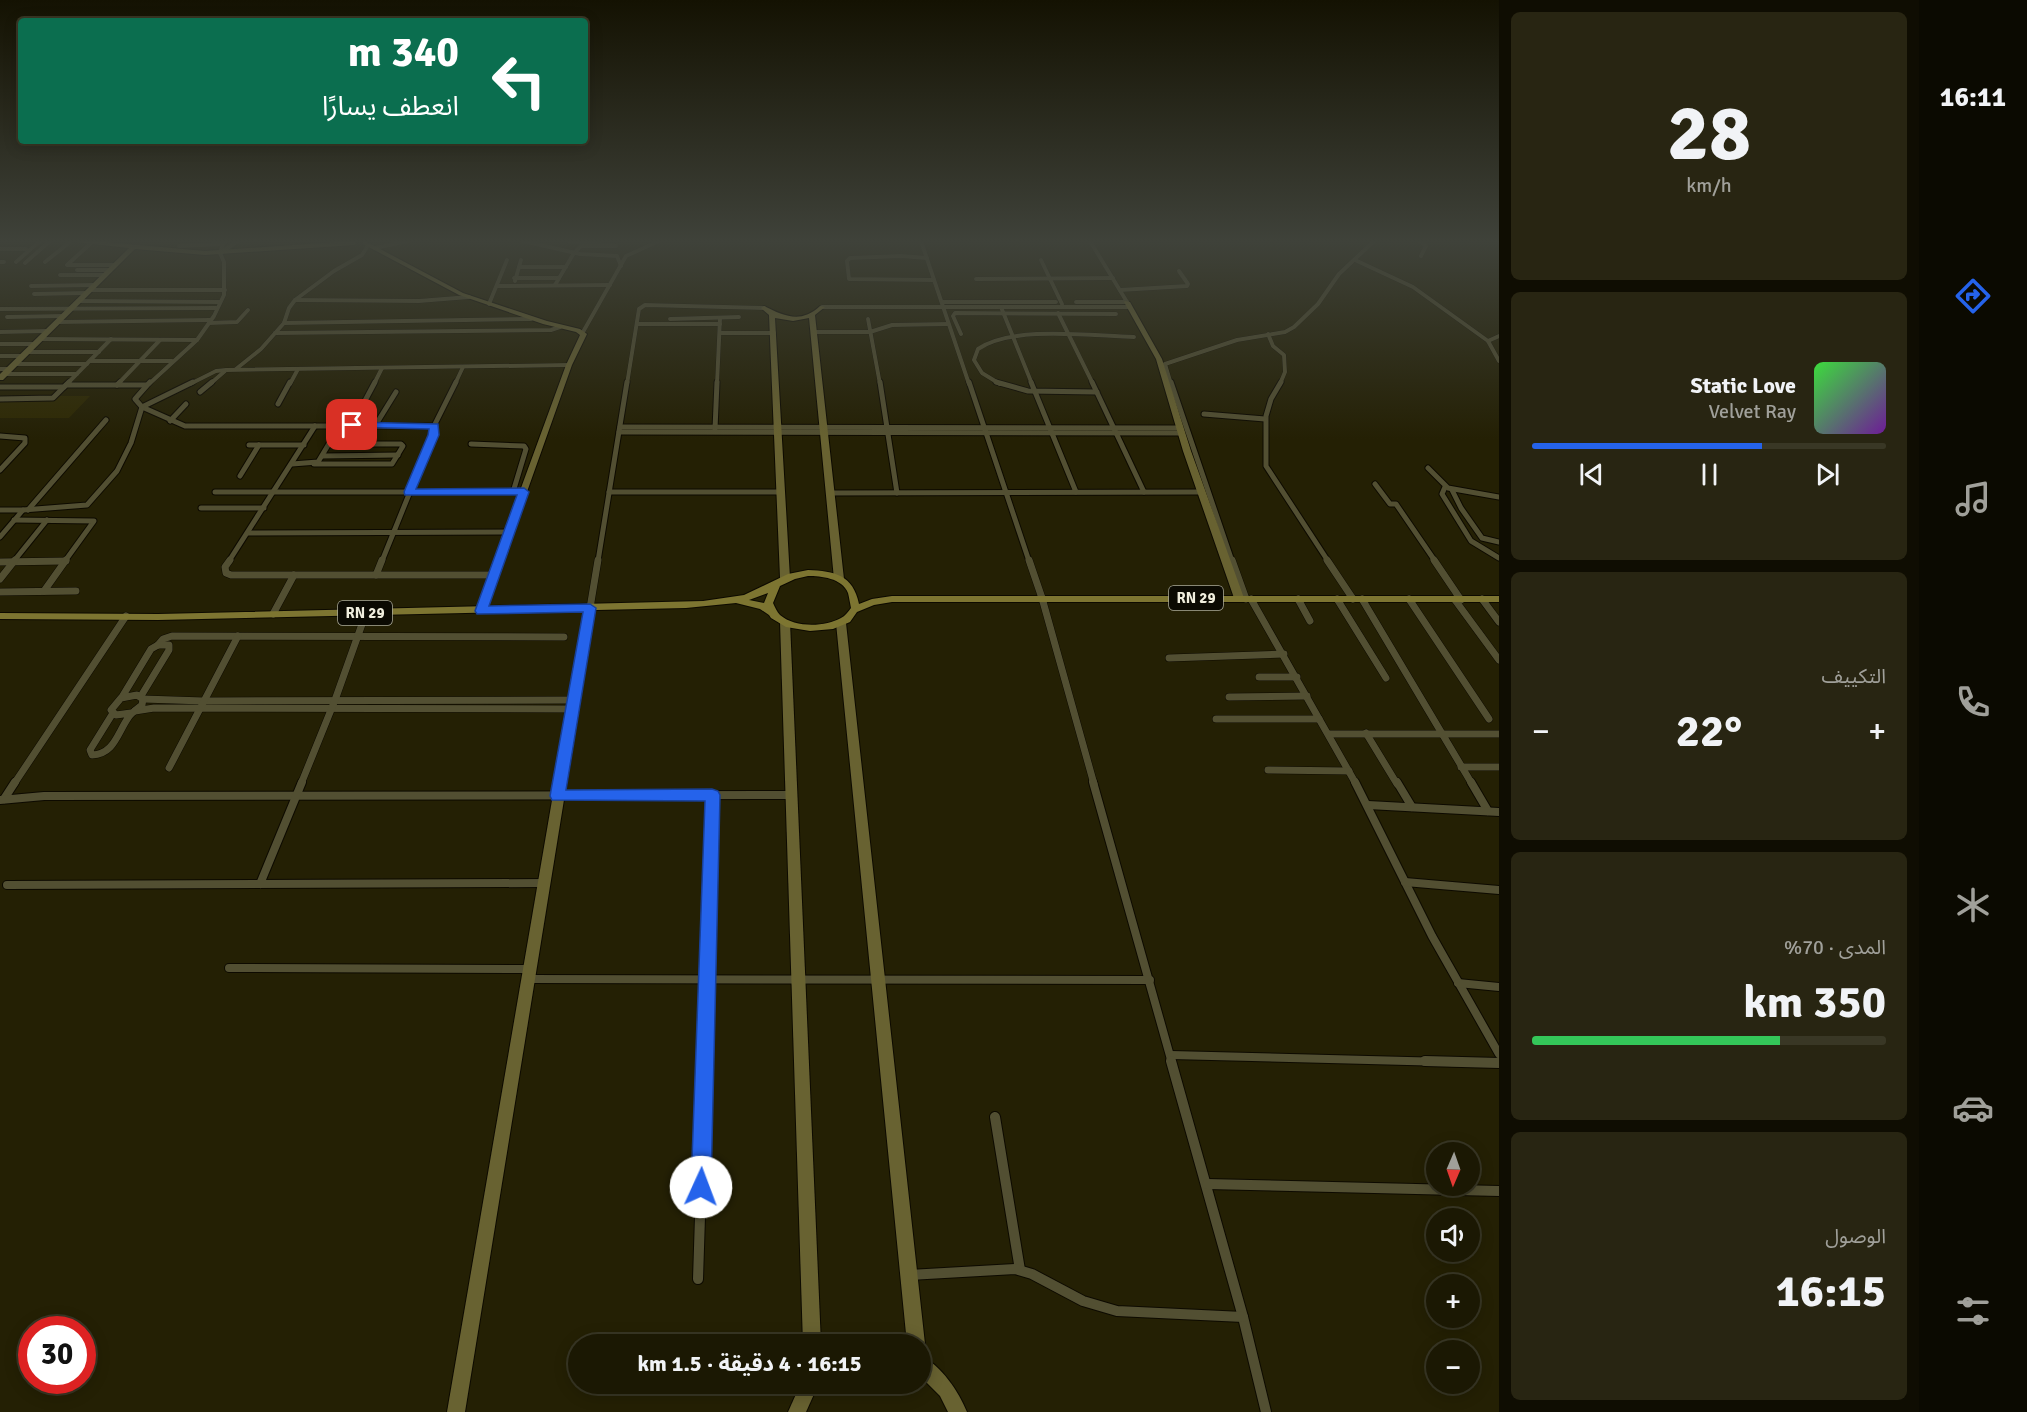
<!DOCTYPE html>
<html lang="ar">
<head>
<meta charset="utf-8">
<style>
  :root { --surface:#1b1803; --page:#282512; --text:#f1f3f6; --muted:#a0a09a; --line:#393725; --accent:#2563eb }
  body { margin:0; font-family:Signika,"Noto Sans Arabic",sans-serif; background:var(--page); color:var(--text); direction:rtl; height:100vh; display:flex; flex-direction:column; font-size:22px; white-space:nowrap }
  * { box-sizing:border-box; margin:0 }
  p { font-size:20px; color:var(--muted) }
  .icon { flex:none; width:33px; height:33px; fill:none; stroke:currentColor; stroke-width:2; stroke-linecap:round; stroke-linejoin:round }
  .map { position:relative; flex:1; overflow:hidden; direction:ltr }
  .details { display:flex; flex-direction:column; gap:12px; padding:12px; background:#0f0d02; width:420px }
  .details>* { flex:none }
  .banner { position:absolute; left:18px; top:18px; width:570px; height:126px; border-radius:6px; box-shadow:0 3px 15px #0003,0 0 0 2px var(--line); direction:rtl; background:#0b6e4f; color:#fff; overflow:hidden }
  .needle { width:39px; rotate:182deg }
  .tools { position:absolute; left:1426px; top:1142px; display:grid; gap:12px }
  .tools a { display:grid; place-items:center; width:54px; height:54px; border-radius:50%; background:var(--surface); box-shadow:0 3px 15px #0003,0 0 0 2px var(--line); font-size:30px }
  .speed { position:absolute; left:18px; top:1316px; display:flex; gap:12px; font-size:30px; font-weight:700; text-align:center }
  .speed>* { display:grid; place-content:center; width:78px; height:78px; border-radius:50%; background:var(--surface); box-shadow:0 3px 15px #0003,0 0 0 2px var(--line); line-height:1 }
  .speed .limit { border:9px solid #d22; background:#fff; color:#111 }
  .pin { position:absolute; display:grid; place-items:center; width:51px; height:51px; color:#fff; margin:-26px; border-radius:12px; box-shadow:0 3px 9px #0006 }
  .me { position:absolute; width:66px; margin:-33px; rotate:2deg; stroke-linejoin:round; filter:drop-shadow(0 0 4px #0008) }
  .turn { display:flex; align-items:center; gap:21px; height:126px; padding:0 30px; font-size:27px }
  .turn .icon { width:78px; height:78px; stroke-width:2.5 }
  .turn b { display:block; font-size:42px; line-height:51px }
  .big { font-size:45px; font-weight:700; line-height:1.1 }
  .details .tile { flex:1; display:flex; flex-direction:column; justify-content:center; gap:9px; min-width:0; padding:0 21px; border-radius:9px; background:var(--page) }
  .details .dial { align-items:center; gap:0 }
  .dial b { font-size:78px; line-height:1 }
  .song { display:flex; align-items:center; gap:18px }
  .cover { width:72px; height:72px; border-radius:9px; background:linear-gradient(135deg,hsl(120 70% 55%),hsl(280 70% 35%)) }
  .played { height:6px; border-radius:3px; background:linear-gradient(90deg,var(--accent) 65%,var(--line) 65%) }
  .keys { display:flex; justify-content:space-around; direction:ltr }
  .heat { display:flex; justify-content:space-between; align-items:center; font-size:33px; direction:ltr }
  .charge { height:9px; border-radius:4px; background:linear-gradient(90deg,#34c759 70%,var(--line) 0) }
  .trip { position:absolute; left:568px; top:1334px; width:363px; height:60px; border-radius:30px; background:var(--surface); box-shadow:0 3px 15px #0003,0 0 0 2px var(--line); font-weight:700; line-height:60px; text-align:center; direction:rtl }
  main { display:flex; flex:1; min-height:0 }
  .dock { display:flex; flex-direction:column; width:108px; justify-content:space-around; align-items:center; background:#0b0a01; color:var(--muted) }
  .dock .icon { width:42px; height:42px }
  .dock .current { color:var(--accent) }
  .dock b { font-size:27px; color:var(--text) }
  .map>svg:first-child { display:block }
  .built { fill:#2e2903 }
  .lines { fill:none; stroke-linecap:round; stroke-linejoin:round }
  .street-far4-casing { stroke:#0d0a00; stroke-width:4.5 }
  .street-far3-casing { stroke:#0d0a00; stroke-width:7 }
  .street-far2-casing { stroke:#0d0a00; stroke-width:8 }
  .street-far1-casing { stroke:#0d0a00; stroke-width:10 }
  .street-casing { stroke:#0d0a00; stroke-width:12 }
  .secondary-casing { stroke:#0d0a00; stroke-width:2 }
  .primary-casing { stroke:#0d0a00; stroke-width:2 }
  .street-far4 { stroke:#524f32; stroke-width:4 }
  .street-far3 { stroke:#524f32; stroke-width:5 }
  .street-far2 { stroke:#524f32; stroke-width:7 }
  .street-far1 { stroke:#524f32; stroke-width:8 }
  .street { stroke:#524f32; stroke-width:10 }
  .secondary { fill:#686231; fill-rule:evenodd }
  .primary { fill:#7d7531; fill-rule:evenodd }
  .route { fill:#2563eb; stroke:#184099; stroke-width:1.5 }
  .labels { text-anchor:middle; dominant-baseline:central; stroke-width:6; stroke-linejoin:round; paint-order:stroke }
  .shield { fill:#0b0a02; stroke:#abaa9b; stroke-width:1.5 }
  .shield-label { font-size:15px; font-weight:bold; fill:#f0eedd }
</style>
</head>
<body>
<main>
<nav class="dock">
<b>16:11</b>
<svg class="icon current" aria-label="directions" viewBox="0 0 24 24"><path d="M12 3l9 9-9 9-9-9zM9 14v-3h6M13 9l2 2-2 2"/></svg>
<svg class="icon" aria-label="music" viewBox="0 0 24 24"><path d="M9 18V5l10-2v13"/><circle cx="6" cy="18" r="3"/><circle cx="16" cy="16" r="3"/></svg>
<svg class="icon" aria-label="phone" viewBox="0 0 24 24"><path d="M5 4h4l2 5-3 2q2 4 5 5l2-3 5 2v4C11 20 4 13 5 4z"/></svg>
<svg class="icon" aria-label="climate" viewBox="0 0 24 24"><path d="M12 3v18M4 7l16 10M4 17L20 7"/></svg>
<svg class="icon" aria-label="car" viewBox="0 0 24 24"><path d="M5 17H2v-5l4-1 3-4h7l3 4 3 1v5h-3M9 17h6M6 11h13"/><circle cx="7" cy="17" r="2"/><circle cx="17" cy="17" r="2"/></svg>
<svg class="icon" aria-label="filters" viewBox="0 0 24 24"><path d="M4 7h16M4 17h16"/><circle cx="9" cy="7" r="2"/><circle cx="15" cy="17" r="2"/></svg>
</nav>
<section class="details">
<div class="tile dial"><b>28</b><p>km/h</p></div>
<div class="tile">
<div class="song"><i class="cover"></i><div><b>Static Love</b><p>Velvet Ray</p></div></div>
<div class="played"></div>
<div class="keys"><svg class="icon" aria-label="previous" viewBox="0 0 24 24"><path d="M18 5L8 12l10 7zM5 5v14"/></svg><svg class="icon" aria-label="pause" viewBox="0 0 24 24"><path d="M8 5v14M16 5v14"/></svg><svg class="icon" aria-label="next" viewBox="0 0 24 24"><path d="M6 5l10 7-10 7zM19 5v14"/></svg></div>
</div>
<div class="tile"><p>التكييف</p>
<div class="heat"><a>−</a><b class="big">22°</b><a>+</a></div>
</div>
<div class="tile"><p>المدى · 70%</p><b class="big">350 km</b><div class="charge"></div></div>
<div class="tile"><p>الوصول</p><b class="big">16:15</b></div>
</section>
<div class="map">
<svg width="1499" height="1412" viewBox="0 0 1499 1412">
  <rect width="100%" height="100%" fill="#242004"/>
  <polygon class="built" points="59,396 90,396 69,418 0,418 0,401 54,401"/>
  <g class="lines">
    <g class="street-far4-casing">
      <g id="street-far4">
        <polyline points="523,241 580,254 617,256 621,266"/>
        <polyline points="921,241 969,384"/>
        <polyline points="1090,241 1127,302"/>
        <polyline points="1420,241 1426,246 1421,256"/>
        <polyline points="90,244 67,265 115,265"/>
        <polyline points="179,246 223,244 227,241"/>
        <polyline points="375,248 408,241"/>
        <polyline points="0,249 26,249"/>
        <polyline points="220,253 238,241"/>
        <polyline points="927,258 901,256 850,258 847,261 849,279 934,280"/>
        <polyline points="1041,260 1062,304"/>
        <polyline points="1355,260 1413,287 1488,341"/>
        <polyline points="0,262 4,262"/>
        <polyline points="16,262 40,241"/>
        <polyline points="45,262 70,242"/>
        <polyline points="25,263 50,241"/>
        <polyline points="519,267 566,267"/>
        <polyline points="77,270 110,270"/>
        <polyline points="60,275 105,275"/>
        <polyline points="514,278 559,278"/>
        <polyline points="976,279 1113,278"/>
        <polyline points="515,281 521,260"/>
        <polyline points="555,285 574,253 581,246 616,246 568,241"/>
        <polyline points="31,286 95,285"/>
        <polyline points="497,286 610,285"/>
        <polyline points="90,290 225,290"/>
        <polyline points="1120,290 1187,286 1188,284 1179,271"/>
        <polyline points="34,294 86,293"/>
        <polyline points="295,300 419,301 469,297"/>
        <polyline points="78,301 220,302"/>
        <polyline points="942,302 1056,302"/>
        <polyline points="1076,302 1127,302"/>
        <polyline points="489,304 507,260"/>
        <polyline points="822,307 1130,307"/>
        <polyline points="1001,307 1032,384"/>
        <polyline points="0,309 217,308"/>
        <polyline points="1058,313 1093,384"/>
        <polyline points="7,317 63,316"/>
        <polyline points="670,319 739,317"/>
        <polyline points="868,319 880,384"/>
        <polyline points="58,322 210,320"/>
        <polyline points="209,323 237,322 248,310"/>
        <polyline points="284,323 531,319"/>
        <polyline points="637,324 720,324"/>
        <polyline points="0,332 48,331"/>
        <polyline points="583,332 626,256 659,241"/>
        <polyline points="814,332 870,332 892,325 948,324"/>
        <polyline points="275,333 551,330 560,327"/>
        <polyline points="720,333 774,333"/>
        <polyline points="961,334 953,316 955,313 1116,314"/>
        <polyline points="1268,334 1273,346 1284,355 1285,372 1280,384"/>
        <polyline points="1499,336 1488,341 1499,361"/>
        <polyline points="40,339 197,340 214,316 224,295 224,262 220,253 223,244"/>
        <polyline points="0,344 35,344"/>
        <polyline points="26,352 99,352"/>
        <polyline points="0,356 23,356"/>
        <polyline points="90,361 172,361"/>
        <polyline points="14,364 87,364"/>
        <polyline points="0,369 9,369"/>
        <polyline points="236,369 261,349 284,323 289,308 295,300 334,271 362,255 367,247"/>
        <polyline points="4,374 77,374"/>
        <polyline points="67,384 111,339"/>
        <polyline points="118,384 160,340"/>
        <polyline points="149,384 197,340"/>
        <polyline points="190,384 216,371 226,370 569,365"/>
        <polyline points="210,384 225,371"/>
        <polyline points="290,384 298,369"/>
        <polyline points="374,384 382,368"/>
        <polyline points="455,384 463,367"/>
        <polyline points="627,384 639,309 645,305 764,308"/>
        <polyline points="717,384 720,318"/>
        <path d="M 1000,384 L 982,373 L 974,360 L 978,349 C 1014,325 1091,336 1134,337"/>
        <polyline points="1171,384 1165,364 1237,340 1285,332 1294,327 1318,304 1339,274 1374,241"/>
      </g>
    </g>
    <g class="street-far3-casing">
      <g id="street-far3">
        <polyline points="880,382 897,493"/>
        <polyline points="969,382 1029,561"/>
        <polyline points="996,382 1028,391 1097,392"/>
        <polyline points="1031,382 1076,492"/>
        <polyline points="1092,382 1144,492"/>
        <polyline points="1171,382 1232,561"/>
        <polyline points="1281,382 1271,399 1266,416 1266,466 1328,561"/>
        <polyline points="66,385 146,385"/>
        <polyline points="117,385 120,382"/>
        <polyline points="0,387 64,387"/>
        <polyline points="200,392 212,382"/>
        <polyline points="0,399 53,398 69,382"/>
        <polyline points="278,404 290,382"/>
        <polyline points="142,407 193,382"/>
        <polyline points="142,407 185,426 434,426"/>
        <polyline points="1204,414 1265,419"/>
        <polyline points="170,421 186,404"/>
        <polyline points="352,425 375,382"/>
        <polyline points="375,426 396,392"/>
        <polyline points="620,427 1180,428"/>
        <polyline points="715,429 717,382"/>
        <polyline points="619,432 1181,433"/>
        <polyline points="0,436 25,438 25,443 0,470"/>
        <polyline points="471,444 524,446 526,449 513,492"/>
        <polyline points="249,445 304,445"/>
        <polyline points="323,456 398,455"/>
        <polyline points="292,464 318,462 333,437"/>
        <polyline points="314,464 392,464 403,446 401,444 337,444"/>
        <polyline points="1428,468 1448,488 1499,497"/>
        <polyline points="240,476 259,445"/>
        <polyline points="1375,484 1390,504 1396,504 1435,561"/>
        <polyline points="1445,487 1442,494 1471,541 1499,558"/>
        <polyline points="1452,490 1461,508 1482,538 1499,542"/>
        <polyline points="215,492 524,492"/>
        <polyline points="609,492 781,492"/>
        <polyline points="831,493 1201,492"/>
        <polyline points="201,508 264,508"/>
        <polyline points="0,510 23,510 0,537"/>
        <polyline points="23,510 87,505 117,471 131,443 142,407 135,399 150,382"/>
        <polyline points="28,510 106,420"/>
        <polyline points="14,520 94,521 65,561"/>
        <polyline points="248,533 509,532"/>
        <polyline points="14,561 47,520"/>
        <polyline points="62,561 66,561"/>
        <polyline points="229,561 315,426"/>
        <polyline points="382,561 433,435 434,426 456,382"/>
        <polyline points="598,561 627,382"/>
      </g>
    </g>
    <g class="street-far2-casing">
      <g id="street-far2">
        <polyline points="230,560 225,567 226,573 231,575 493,575"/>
        <polyline points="1029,560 1042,598 1094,784"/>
        <polyline points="1232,560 1246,599"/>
        <polyline points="1327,560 1353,599"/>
        <polyline points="1434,560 1461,600"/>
        <polyline points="0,562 66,561"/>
        <polyline points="376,575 382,560"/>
        <polyline points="0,579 15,560"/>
        <polyline points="44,591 66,560"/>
        <polyline points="0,592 76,591"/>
        <polyline points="1251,599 1356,784"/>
        <polyline points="1298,599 1310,621"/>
        <polyline points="1337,599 1386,678"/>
        <polyline points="1362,599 1472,784"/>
        <polyline points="1409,599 1489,719"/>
        <polyline points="1482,599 1499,622"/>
        <polyline points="1455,600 1499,660"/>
        <polyline points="590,608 598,560"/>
        <polyline points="273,614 294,575"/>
        <polyline points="158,645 163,639 172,636 564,637"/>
        <polyline points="1169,658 1284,654"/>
        <polyline points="1259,677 1297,677"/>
        <polyline points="122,697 151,649 158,645 169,645 169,650 141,696"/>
        <polyline points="1229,697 1307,696"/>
        <polyline points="143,699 204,701 573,700"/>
        <polyline points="135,711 154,708 571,709"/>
        <path d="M 113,713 L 90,750 L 92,755 C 114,754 117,734 128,718 C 131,713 137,709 142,705 L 143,699 L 137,695 L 121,698 L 111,710 L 116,715 L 131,713"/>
        <polyline points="1216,719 1319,719"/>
        <polyline points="1366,733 1397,784"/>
        <polyline points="1329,734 1499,734"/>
        <polyline points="1461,767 1499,767"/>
        <polyline points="169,768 238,636"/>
        <polyline points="1268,770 1349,771"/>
        <polyline points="14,784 126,616"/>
        <polyline points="301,784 335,700 366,613"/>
      </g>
    </g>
    <g class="street-far1-casing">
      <g id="street-far1">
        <polyline points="1093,782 1172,1063"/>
        <polyline points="1355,782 1432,936 1499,1054"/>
        <polyline points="1397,782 1412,807"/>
        <polyline points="1471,782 1488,811"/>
        <polyline points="4,799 15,782"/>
        <polyline points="0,800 44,796 791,795"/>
        <polyline points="1368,805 1499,812"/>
        <polyline points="1405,882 1499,890"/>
        <polyline points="260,884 302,782"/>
        <polyline points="7,885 543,883"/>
        <polyline points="229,968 528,969"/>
        <polyline points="527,979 1150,980"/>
        <polyline points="1458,983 1499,987"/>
        <polyline points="1171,1055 1486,1063"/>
        <polyline points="705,1063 713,795"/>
      </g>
    </g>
    <g class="street-casing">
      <g id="street">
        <polyline points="1171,1061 1243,1317 1266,1412"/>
        <polyline points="1425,1061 1499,1063"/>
        <polyline points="995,1117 1020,1270"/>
        <polyline points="1207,1184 1499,1191"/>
        <polyline points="909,1275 1015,1269 1032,1274 1083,1301 1117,1311 1243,1317"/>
        <polyline points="698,1279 705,1061"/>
      </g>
    </g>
    <g class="secondary-casing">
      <g id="secondary">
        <polygon points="66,241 94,241 205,251 351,241 357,243 354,245 205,255 135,249 3,380 0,380 0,374 129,248"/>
        <polygon points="363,242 367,242 463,293 547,321 580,329 587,334 572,365 484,613 478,613 476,611 566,365 580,335 576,332 543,324 459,295 363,244"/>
        <polygon points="1125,301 1130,302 1162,359 1191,451 1244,598 1242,600 1239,601 1234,598 1183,451 1156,359 1124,302"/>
        <path d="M 764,306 C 784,316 801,324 820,306 L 825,307 L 815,315 L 844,579 L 842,581 L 839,582 L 834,579 L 809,318 L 793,321 L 775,318 L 790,578 L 785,581 L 780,578 L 769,315 L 761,308 Z"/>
        <polygon points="590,605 595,608 465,1412 447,1412 585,608"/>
        <polygon points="785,619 790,622 821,1344 803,1344 780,622"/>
        <polygon points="841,620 846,623 925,1344 921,1350 921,1344 907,1344 836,623"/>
        <path d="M 921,1356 C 941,1365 959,1392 967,1412 L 948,1412 L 940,1396 L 921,1377 Z"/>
        <polygon points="801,1383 819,1383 806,1412 788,1412"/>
      </g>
    </g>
    <g class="primary-casing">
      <path id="primary" d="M 808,570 C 835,571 853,575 859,604 L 872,599 L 892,596 L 1499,596 L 1499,602 L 892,602 L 874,605 L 857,612 L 850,622 L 833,629 L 810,631 L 786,627 L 771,618 L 769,615 L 760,609 L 736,603 L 686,608 L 158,620 L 0,619 L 0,613 L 158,614 L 703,601 L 744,595 L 788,574 ZM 808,576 C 821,576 842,578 848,593 C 849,597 850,603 851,608 C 848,612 845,616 841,618 C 825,627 795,628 780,615 C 777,612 775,607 773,603 L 780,586 L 795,579 ZM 768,593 L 764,603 L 749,600 Z"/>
    </g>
    <use href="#street-far4" class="street-far4"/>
    <use href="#street-far3" class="street-far3"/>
    <use href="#street-far2" class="street-far2"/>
    <use href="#street-far1" class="street-far1"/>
    <use href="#street" class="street"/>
    <use href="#secondary" class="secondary"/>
    <use href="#primary" class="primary"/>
  </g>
  <linearGradient id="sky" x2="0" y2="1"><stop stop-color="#141202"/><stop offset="0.55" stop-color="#3f423a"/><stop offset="1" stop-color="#3f423a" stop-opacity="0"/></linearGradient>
  <rect width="1499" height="439" fill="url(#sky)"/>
  <polygon class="route" points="352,422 438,424 439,435 416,489 524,488 529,492 489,606 590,604 596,608 566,790 712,789 718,791 720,795 711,1187 708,1194 701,1197 694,1194 691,1187 705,801 552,800 550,796 583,612 477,614 475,611 517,495 405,495 404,492 428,435 429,429 349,427 348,425"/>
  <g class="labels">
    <g class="shield">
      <rect x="1169" y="586" width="54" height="24" rx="4.5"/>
      <rect x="338" y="601" width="54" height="24" rx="4.5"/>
    </g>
    <g class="shield-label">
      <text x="1196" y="598">RN 29</text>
      <text x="365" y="613">RN 29</text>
    </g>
  </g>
</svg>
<div class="tools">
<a><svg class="needle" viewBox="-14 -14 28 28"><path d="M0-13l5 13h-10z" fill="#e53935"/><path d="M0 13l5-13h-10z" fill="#a0a09a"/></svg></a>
<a><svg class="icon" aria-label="sound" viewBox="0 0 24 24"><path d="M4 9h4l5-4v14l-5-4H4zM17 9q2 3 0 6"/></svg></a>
<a>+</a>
<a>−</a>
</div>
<div class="speed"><div class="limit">30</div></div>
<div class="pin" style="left:352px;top:425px;background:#d93025"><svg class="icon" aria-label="arrive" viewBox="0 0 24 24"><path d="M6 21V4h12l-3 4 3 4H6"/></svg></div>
<svg class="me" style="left:701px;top:1187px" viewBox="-20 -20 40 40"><circle r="19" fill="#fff"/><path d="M0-13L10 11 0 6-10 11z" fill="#2563eb"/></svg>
<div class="trip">16:15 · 4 دقيقة · 1.5 km</div>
<div class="banner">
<div class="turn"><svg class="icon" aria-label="left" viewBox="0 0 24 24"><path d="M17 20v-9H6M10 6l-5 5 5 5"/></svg><div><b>340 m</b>انعطف يسارًا</div></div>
</div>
</div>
</main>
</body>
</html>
